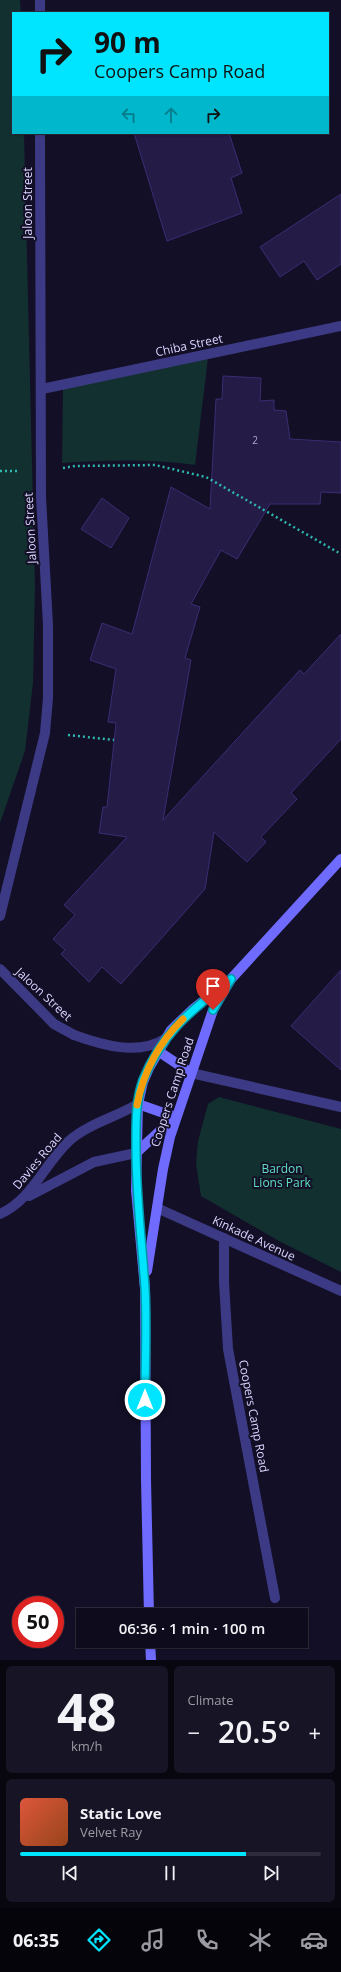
<!DOCTYPE html>
<html lang="en">
<head>
<meta charset="utf-8">
<style>
  :root { --surface:#0e0b1c; --page:#171425; --text:#f1f3f6; --muted:#9b9ba3; --line:#2e2b3b; --accent:#00e5ff }
  body { margin:0; font-family:"Open Sans",sans-serif; background:var(--page); color:var(--text); height:100vh; display:flex; flex-direction:column; font-size:15px; white-space:nowrap }
  * { box-sizing:border-box; margin:0 }
  p { font-size:13px; color:var(--muted) }
  .icon { flex:none; width:22px; height:22px; fill:none; stroke:currentColor; stroke-width:2; stroke-linecap:round; stroke-linejoin:round }
  .map { position:relative; height:1660px; overflow:hidden }
  .panel { display:flex; flex-direction:column; gap:6px; padding:6px; background:#08060f; flex:1 }
  .panel>* { flex:none }
  .hud { position:absolute; left:12px; top:12px; width:317px; height:122px; border-radius:0px; box-shadow:0 1px 3px #0004,0 0 0 1px var(--line); background:#00e5ff; color:#111; overflow:hidden }
  .speed { position:absolute; left:12px; top:1596px; display:flex; gap:8px; font-size:20px; font-weight:700; text-align:center }
  .speed>* { display:grid; place-content:center; width:52px; height:52px; border-radius:50%; background:var(--surface); box-shadow:0 1px 3px #0004,0 0 0 1px var(--line); line-height:1 }
  .speed .limit { border:6px solid #d22; background:#fff; color:#111 }
  .pin { position:absolute; display:grid; place-items:center; width:34px; height:34px; color:#fff; margin:-41px -17px; border-radius:50% 50% 50% 0; rotate:-45deg; box-shadow:0 0 4px #0007 }
  .pin .icon { rotate:45deg }
  .me { position:absolute; width:44px; margin:-22px; rotate:0deg; stroke-linejoin:round; filter:drop-shadow(0 0 3px #0008) }
  .turn { display:flex; align-items:center; gap:14px; height:84px; padding:0 16px; font-size:18px }
  .turn .icon { width:52px; height:52px; stroke-width:2.5 }
  .turn b { display:block; font-size:28px; line-height:34px }
  .lanes { display:flex; align-items:center; height:38px; padding:0 16px; background:#0003; justify-content:center; gap:20px; direction:ltr }
  .lanes .off { opacity:.35 }
  .big { font-size:30px; font-weight:600; line-height:1.1 }
  .panel .tile { flex:1; display:flex; flex-direction:column; justify-content:center; gap:6px; min-width:0; padding:0 14px; border-radius:6px; background:var(--page) }
  .panel .dial { align-items:center; gap:0 }
  .dial b { font-size:52px; line-height:1 }
  .song { display:flex; align-items:center; gap:12px }
  .cover { width:48px; height:48px; border-radius:6px; background:linear-gradient(135deg,hsl(10 70% 55%),hsl(20 70% 35%)) }
  .played { height:4px; border-radius:2px; background:linear-gradient(90deg,var(--accent) 75%,var(--line) 75%) }
  .keys { display:flex; justify-content:space-around; direction:ltr }
  .heat { display:flex; justify-content:space-between; align-items:center; font-size:22px; direction:ltr }
  .panel .tiles { flex:1; display:grid; gap:6px; grid-template-columns:1fr 1fr }
  .tile:last-child { grid-column:span 2 }
  .trip { position:absolute; left:76px; top:1608px; width:232px; height:40px; border-radius:0px; background:var(--surface); box-shadow:0 1px 3px #0004,0 0 0 1px var(--line); font-weight:600; line-height:40px; text-align:center }
  .tab-bar { display:flex; height:64px; justify-content:space-around; align-items:center; background:#06040b; color:var(--muted) }
  .tab-bar .icon { width:28px; height:28px }
  .tab-bar .selected { color:var(--accent) }
  .tab-bar b { font-size:18px; color:var(--text) }
  .map>svg:first-child { display:block }
  .green { fill:#12302f }
  .building { fill:#241b47; stroke:#3b2d73 }
  .lines { fill:none; stroke-linecap:round; stroke-linejoin:round }
  .path { stroke:#2fb8b0; stroke-width:2.5; stroke-dasharray:2 3; stroke-linecap:butt }
  .service { stroke:#3d3a85; stroke-width:10 }
  .minor { stroke:#3d3a85; stroke-width:10 }
  .secondary { stroke:#6f6bff; stroke-width:10 }
  .route-casing { stroke:#0095a6; stroke-width:10 }
  .route { stroke:#00e5ff; stroke-width:7 }
  .slow { stroke:#f59e0b; stroke-width:7 }
  .labels { text-anchor:middle; dominant-baseline:central; stroke-width:4; stroke-linejoin:round; paint-order:stroke }
  .number-label { font-size:10px; fill:#aca6d1 }
  .street-label { font-size:12px; fill:#d9d4ff; stroke:#130f26 }
  .park-label { font-size:12px; fill:#5fe0c0; stroke:#130f26 }
</style>
</head>
<body>
<div class="map">
<svg width="341" height="1660" viewBox="0 0 341 1660">
  <rect width="100%" height="100%" fill="#130f26"/>
  <g class="green">
    <polygon points="0,0 20,0 21,13 13,13 13,133 24,133 35,586 33,683 25,751 0,823"/>
    <path d="M 208,358 L 195,465 C 151,459 107,460 62,463 L 63,389 Z"/>
    <polygon points="219,1097 341,1129 341,1272 279,1241 201,1196 196,1164 198,1141 208,1104"/>
  </g>
  <g class="building">
    <polygon points="134,133 229,133 242,173 231,178 242,213 167,241"/>
    <polygon points="341,194 341,264 317,280 304,261 280,277 260,247"/>
    <polygon points="223,376 261,378 260,401 274,400 274,410 286,411 290,439 341,442 341,493 321,492 320,504 270,504 237,559 221,550 191,604 200,607 185,658 191,660 163,820 300,670 304,674 341,634 341,739 291,793 297,799 261,837 266,842 247,862 214,832 205,889 121,984 102,967 89,982 61,954 65,950 53,939 75,915 64,905 127,837 99,833 103,807 107,807 116,723 108,722 116,669 90,660 102,623 132,634 171,487 210,509 216,399 222,399"/>
    <polygon points="102,498 129,518 111,548 81,529"/>
    <polygon points="341,970 341,1070 291,1026"/>
  </g>
  <g class="lines">
    <g class="path">
      <polyline points="63,468 75,466 155,465 206,477 341,554"/>
      <polyline points="0,471 19,471"/>
      <polyline points="68,735 114,740"/>
    </g>
    <g class="service">
      <polyline points="42,389 341,326"/>
      <path d="M 74,1035 C 102,1045 138,1056 165,1039"/>
      <polyline points="224,1238 224,1282 228,1349 275,1598"/>
    </g>
    <g class="minor">
      <polyline points="40,0 40,13"/>
      <polyline points="0,916 45,733 48,698 48,625 41,497 40,133"/>
      <polyline points="0,969 54,1024 74,1035"/>
      <polyline points="191,1073 341,1107"/>
      <polyline points="29,1196 94,1162 136,1153"/>
      <polyline points="157,1208 341,1291"/>
      <path d="M 0,1214 C 33,1199 44,1164 69,1141 C 88,1124 116,1117 138,1104"/>
    </g>
    <g class="secondary">
      <polyline points="158,1051 191,1073"/>
      <polyline points="138,1104 175,1117"/>
      <polyline points="136,1153 175,1117"/>
      <polyline points="147,1271 163,1169 170,1137 213,1010 231,979 341,859"/>
      <polyline points="149,1615 146,1480 145,1289 136,1190 138,1104 143,1082 149,1068 171,1030 192,1010 231,979"/>
      <polyline points="150,1641 151,1660"/>
    </g>
  </g>
  <g class="lines">
    <g class="route-casing">
      <path id="route" d="M 145,1400 C 145,1363 147,1325 145,1288 C 142,1242 136,1196 136,1149 C 136,1126 135,1103 143,1080 C 163,1031 191,1011 231,979 L 213,1010"/>
    </g>
    <use href="#route" class="route"/>
    <path class="slow" d="M 137,1105 C 143,1073 159,1042 183,1019"/>
  </g>
  <g class="labels">
    <g class="number-label">
      <text x="255" y="440">2</text>
    </g>
    <g class="street-label">
      <text transform="translate(27 203) rotate(-90)">Jaloon Street</text>
      <text transform="translate(189 345) rotate(-12)">Chiba Street</text>
      <text transform="translate(30 528) rotate(-93)">Jaloon Street</text>
      <text transform="translate(44 994) rotate(43)">Jaloon Street</text>
      <text transform="translate(172 1092) rotate(-72)">Coopers Camp Road</text>
      <text transform="translate(37 1161) rotate(-50)">Davies Road</text>
      <text transform="translate(254 1238) rotate(25)">Kinkade Avenue</text>
      <text transform="translate(254 1416) rotate(79)">Coopers Camp Road</text>
    </g>
    <g class="park-label">
      <text x="282" y="1168">Bardon<tspan x="282" dy="14">Lions Park</tspan></text>
    </g>
  </g>
</svg>
<div class="speed"><div class="limit">50</div></div>
<div class="pin" style="left:213px;top:1010px;background:#d93025"><svg class="icon" aria-label="arrive" viewBox="0 0 24 24"><path d="M6 21V4h12l-3 4 3 4H6"/></svg></div>
<svg class="me" style="left:145px;top:1400px" viewBox="-20 -20 40 40"><circle r="17" fill="#00e5ff" stroke="#fff" stroke-width="3"/><path d="M0-11L8 9 0 5-8 9z" fill="#fff"/></svg>
<div class="trip">06:36 · 1 min · 100 m</div>
<div class="hud">
<div class="turn"><svg class="icon" aria-label="right" viewBox="0 0 24 24"><path d="M7 20v-9h11M14 6l5 5-5 5"/></svg><div><b>90 m</b>Coopers Camp Road</div></div>
<div class="lanes"><svg class="icon off" aria-label="left" viewBox="0 0 24 24"><path d="M17 20v-9H6M10 6l-5 5 5 5"/></svg><svg class="icon off" aria-label="ahead" viewBox="0 0 24 24"><path d="M12 20V5M6 11l6-6 6 6"/></svg><svg class="icon" aria-label="right" viewBox="0 0 24 24"><path d="M7 20v-9h11M14 6l5 5-5 5"/></svg></div>
</div>
</div>
<section class="panel">
<div class="tiles">
<div class="tile dial"><b>48</b><p>km/h</p></div>
<div class="tile"><p>Climate</p>
<div class="heat"><a>−</a><b class="big">20.5°</b><a>+</a></div>
</div>
<div class="tile">
<div class="song"><i class="cover"></i><div><b>Static Love</b><p>Velvet Ray</p></div></div>
<div class="played"></div>
<div class="keys"><svg class="icon" aria-label="previous" viewBox="0 0 24 24"><path d="M18 5L8 12l10 7zM5 5v14"/></svg><svg class="icon" aria-label="pause" viewBox="0 0 24 24"><path d="M8 5v14M16 5v14"/></svg><svg class="icon" aria-label="next" viewBox="0 0 24 24"><path d="M6 5l10 7-10 7zM19 5v14"/></svg></div>
</div>
</div>
</section>
<nav class="tab-bar">
<b>06:35</b>
<svg class="icon selected" aria-label="directions" viewBox="0 0 24 24"><path d="M12 3l9 9-9 9-9-9zM9 14v-3h6M13 9l2 2-2 2"/></svg>
<svg class="icon" aria-label="music" viewBox="0 0 24 24"><path d="M9 18V5l10-2v13"/><circle cx="6" cy="18" r="3"/><circle cx="16" cy="16" r="3"/></svg>
<svg class="icon" aria-label="phone" viewBox="0 0 24 24"><path d="M5 4h4l2 5-3 2q2 4 5 5l2-3 5 2v4C11 20 4 13 5 4z"/></svg>
<svg class="icon" aria-label="climate" viewBox="0 0 24 24"><path d="M12 3v18M4 7l16 10M4 17L20 7"/></svg>
<svg class="icon" aria-label="car" viewBox="0 0 24 24"><path d="M5 17H2v-5l4-1 3-4h7l3 4 3 1v5h-3M9 17h6M6 11h13"/><circle cx="7" cy="17" r="2"/><circle cx="17" cy="17" r="2"/></svg>
</nav>
</body>
</html>
